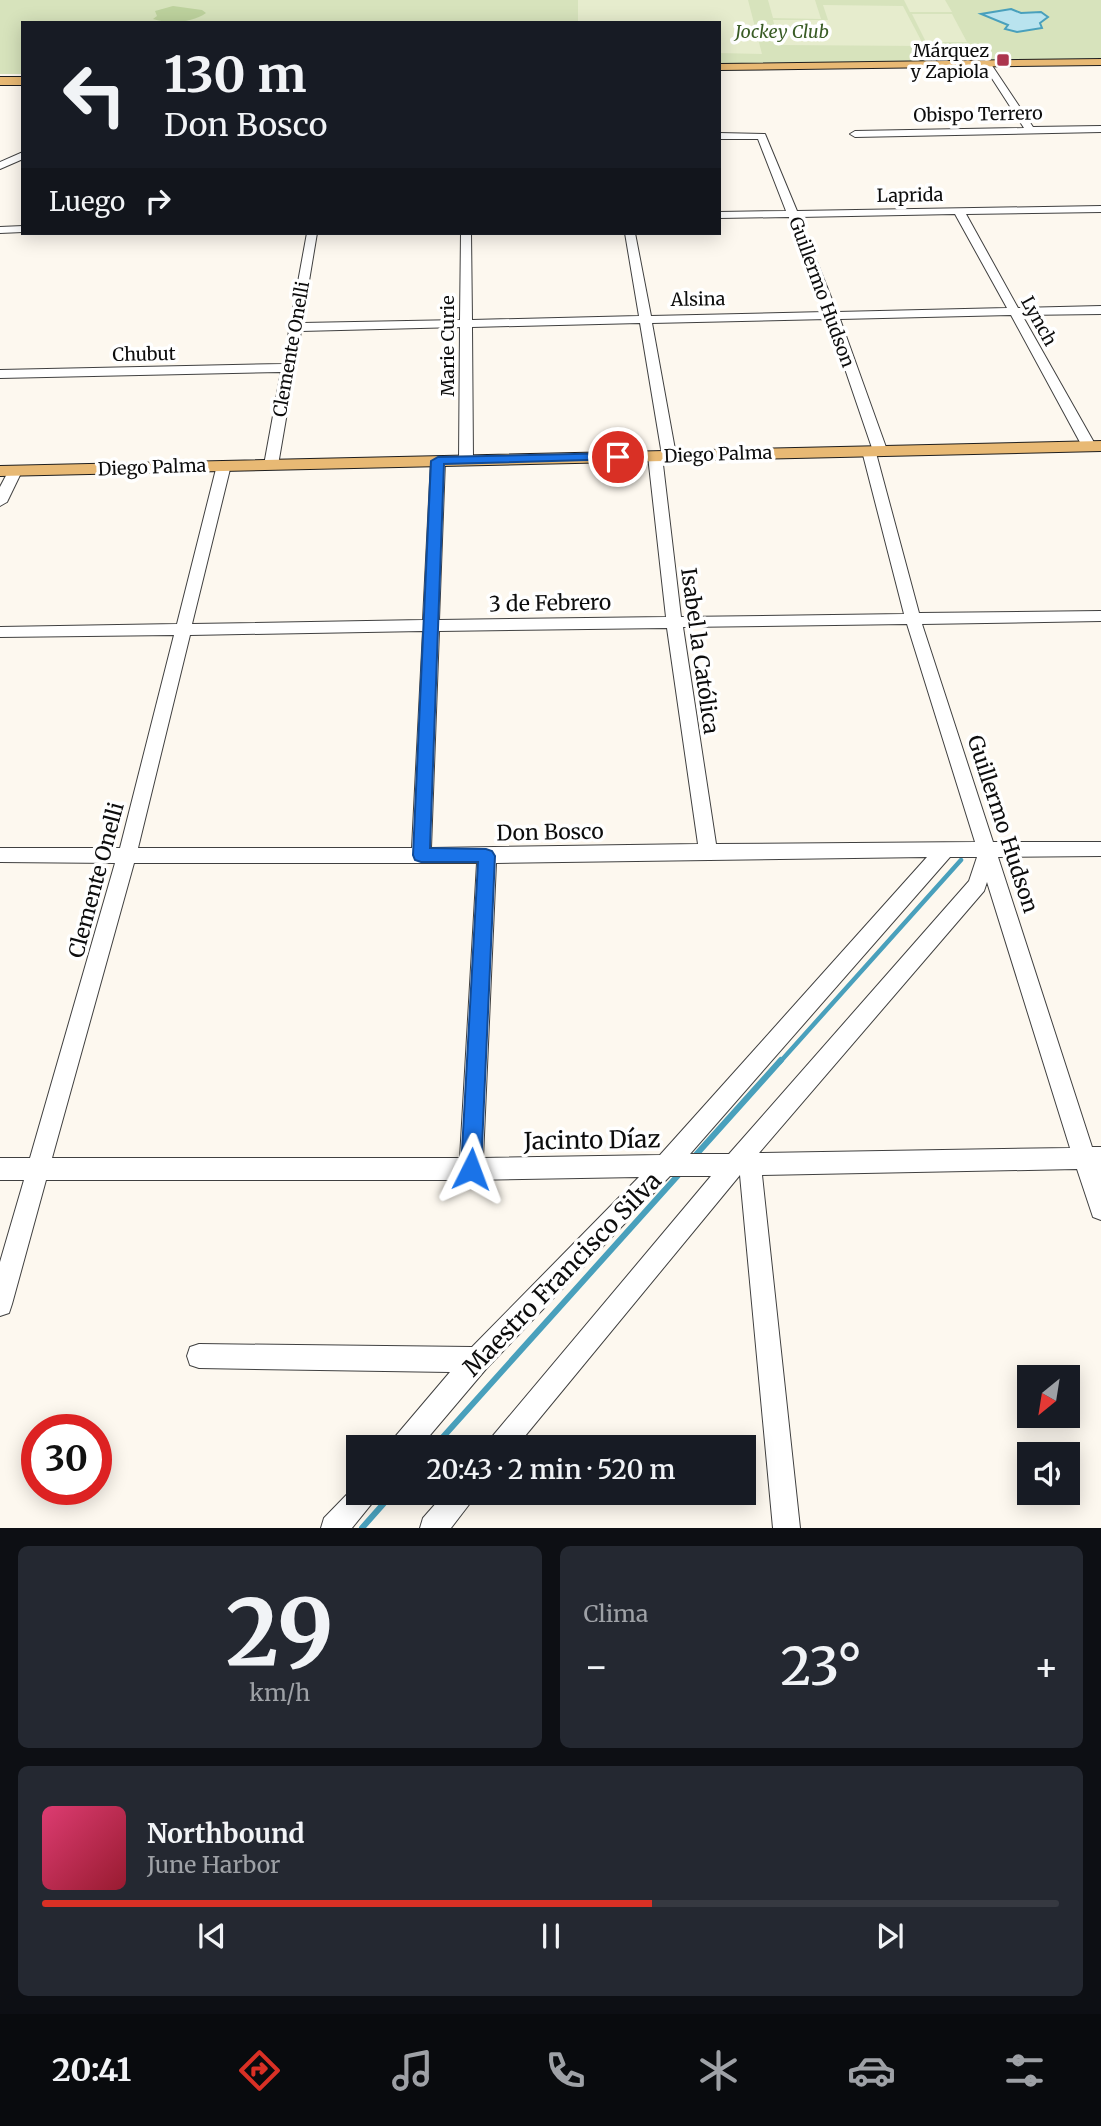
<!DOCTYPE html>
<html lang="es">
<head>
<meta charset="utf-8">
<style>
  :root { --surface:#171b24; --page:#242831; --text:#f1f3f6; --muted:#9ea1a6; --line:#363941; --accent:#d93025 }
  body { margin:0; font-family:Merriweather,serif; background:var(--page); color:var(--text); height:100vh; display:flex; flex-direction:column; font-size:26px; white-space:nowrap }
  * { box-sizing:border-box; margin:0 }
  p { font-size:23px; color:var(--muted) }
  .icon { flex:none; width:38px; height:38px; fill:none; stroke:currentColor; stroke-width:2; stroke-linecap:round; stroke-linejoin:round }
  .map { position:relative; height:1528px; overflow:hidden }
  .side { display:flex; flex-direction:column; gap:18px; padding:18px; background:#0d0f14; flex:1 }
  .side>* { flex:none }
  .banner { position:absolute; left:21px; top:21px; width:700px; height:214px; border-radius:0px; box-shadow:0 4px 18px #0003; background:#171b24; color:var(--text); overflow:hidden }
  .needle { width:46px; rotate:210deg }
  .tools { position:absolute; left:1017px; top:1365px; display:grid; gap:14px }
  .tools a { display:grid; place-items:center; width:63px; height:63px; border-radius:0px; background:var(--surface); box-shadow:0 4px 18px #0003; font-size:35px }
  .speed { position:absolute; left:21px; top:1414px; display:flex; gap:14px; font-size:35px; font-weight:700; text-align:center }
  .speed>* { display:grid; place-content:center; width:91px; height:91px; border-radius:50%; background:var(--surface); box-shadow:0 4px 18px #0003; line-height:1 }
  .speed .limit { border:10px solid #d22; background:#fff; color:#111 }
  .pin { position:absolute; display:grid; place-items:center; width:60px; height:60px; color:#fff; margin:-30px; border:4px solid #fff; border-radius:50%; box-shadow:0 2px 7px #0007 }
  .me { position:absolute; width:77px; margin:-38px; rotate:3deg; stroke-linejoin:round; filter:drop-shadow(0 0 5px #0008) }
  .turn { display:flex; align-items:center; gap:24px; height:147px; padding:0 28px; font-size:32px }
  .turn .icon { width:91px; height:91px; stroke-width:2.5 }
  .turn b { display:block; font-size:49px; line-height:60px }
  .then { display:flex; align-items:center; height:66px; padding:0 28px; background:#0003; gap:14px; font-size:26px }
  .big { font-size:52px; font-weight:600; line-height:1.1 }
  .side .widget { flex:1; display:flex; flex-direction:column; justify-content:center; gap:10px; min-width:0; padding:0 24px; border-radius:10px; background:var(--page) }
  .side .dial { align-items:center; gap:0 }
  .dial b { font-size:91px; line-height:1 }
  .song { display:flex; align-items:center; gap:21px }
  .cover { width:84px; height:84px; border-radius:10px; background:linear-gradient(135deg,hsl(340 70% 55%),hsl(350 70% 35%)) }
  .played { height:7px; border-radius:4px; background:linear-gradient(90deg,var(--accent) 60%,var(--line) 60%) }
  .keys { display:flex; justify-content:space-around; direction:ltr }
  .heat { display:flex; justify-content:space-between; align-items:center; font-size:38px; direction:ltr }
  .side .tiles { flex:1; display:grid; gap:18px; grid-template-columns:1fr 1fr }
  .widget:last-child { grid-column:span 2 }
  .trip { position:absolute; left:346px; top:1435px; width:410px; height:70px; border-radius:0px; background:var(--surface); box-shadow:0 4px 18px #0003; font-weight:600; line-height:70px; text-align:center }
  .menu { display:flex; height:112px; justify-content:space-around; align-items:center; background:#090b0e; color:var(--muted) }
  .menu .icon { width:49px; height:49px }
  .menu .current { color:var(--accent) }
  .menu b { font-size:32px; color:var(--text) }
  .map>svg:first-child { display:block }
  .green { fill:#d7e3bc }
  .forest { fill:#bdd29d }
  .pitch { fill:#e6eccd }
  .water { fill:#b9e3ee; stroke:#49a0bc; stroke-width:2 }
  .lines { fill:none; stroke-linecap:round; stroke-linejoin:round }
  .stream-far1 { stroke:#49a0bc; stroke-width:4.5 }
  .stream { stroke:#49a0bc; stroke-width:6 }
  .minor-casing { stroke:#404040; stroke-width:2 }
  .major-casing { stroke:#1e1e1e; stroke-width:2 }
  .minor { fill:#fff; fill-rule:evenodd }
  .major { fill:#e8b974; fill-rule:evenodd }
  .route { fill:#1a73e8; stroke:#114b97; stroke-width:2 }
  .poi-dot { fill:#ac364e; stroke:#fff; stroke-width:2.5 }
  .labels { text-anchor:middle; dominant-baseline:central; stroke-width:7; stroke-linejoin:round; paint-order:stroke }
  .far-park-label { font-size:18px; font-style:italic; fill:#395c25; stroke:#fff }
  .far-poi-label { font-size:18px; fill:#0d0d0d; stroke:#fff; text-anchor:end }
  .far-street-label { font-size:18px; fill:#0d0d0d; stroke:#fff }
  .street-label { font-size:21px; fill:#0d0d0d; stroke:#fff }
  .near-street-label { font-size:24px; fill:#0d0d0d; stroke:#fff }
</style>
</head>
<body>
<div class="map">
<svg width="1101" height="1528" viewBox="0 0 1101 1528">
  <rect width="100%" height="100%" fill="#fdf8ef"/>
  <polygon class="green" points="0,0 1101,0 1101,59 719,64 719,23 23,23 23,74 0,74"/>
  <path class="forest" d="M 173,6 L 202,10 L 206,13 C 192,23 169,24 153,19 L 157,16 L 155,11 Z"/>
  <g class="pitch">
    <polygon points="578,0 748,0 762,54 719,53 719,23 578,23"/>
    <polygon points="768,0 815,0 821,19 773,18"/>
    <polygon points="904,0 945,0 952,12 910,12"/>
    <polygon points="823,5 903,6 924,46 780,45 773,20 828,20"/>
    <polygon points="912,14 952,14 967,42 926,42"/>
  </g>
  <polygon class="water" points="1011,9 1021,13 1041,12 1048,17 1040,23 1042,28 1017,32 1005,29 1008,25 981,14"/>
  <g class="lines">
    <polyline class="stream-far1" points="780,1062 961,860"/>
    <g class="stream">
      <polyline points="694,1157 781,1060"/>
      <polyline points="434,1447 681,1172"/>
      <polyline points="362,1528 393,1493"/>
    </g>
    <g class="minor-casing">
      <g id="minor">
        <polygon points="986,60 989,61 1033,127 1101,126 1101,132 855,137 850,134 855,131 1024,128 982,63"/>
        <path d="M 719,133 L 765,134 L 797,211 L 1101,206 L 1101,212 L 966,214 L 1018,308 L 1101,306 L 1101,314 L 1022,315 L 1096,446 L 1094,449 L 1084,449 L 1082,446 L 1011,315 L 840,319 L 887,450 L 885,453 L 876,453 L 919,613 L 1101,611 L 1101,621 L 922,624 L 993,842 L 1101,842 L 1101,856 L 998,857 L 1092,1147 L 1101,1147 L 1101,1220 L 1093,1217 L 1077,1169 L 762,1175 L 800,1528 L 773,1528 L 740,1175 L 516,1447 L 487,1447 L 491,1438 L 711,1176 L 670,1176 L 486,1369 L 420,1447 L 390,1447 L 394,1438 L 450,1372 L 199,1368 L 190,1365 L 187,1356 L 190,1347 L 199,1344 L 472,1347 L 639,1177 L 471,1180 L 46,1180 L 12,1304 L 9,1313 L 0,1316 L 0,1262 L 24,1180 L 0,1180 L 0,1158 L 30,1158 L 115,863 L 0,862 L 0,848 L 120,848 L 174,635 L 0,637 L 0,627 L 177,624 L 217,465 L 224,461 L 231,465 L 192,624 L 423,620 L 431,461 L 438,457 L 445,461 L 439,620 L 666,617 L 648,456 L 655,452 L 662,456 L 681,617 L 904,614 L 862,451 L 864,448 L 872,448 L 828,319 L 652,323 L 676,455 L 669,459 L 662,455 L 640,323 L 472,327 L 473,460 L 466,464 L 459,460 L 460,327 L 301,331 L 278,465 L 271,469 L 264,465 L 281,372 L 0,378 L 0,370 L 283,364 L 307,233 L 317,233 L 302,323 L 460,320 L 461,233 L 471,233 L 472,320 L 639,316 L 625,233 L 635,233 L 651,316 L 825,312 L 789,217 L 719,218 L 719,212 L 786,211 L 758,139 L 719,139 ZM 955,214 L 1007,308 L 837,312 L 799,217 ZM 907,624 L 975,842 L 716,844 L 683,627 ZM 667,628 L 698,844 L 431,848 L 439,631 ZM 423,631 L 412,848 L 138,848 L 190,635 ZM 927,857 L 660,1155 L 483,1158 L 496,863 ZM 950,857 L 977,857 L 969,881 L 729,1154 L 690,1154 ZM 134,863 L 477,863 L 460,1158 L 52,1158 ZM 987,882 L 1070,1148 L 759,1153 L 984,891 Z"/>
        <polygon points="23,152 23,159 0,169 0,162"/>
        <polygon points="23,226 23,232 0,233 0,227"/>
        <polygon points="15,467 22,471 7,502 0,506 0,487 10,468"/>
        <polygon points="359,1482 359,1493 377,1493 373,1502 352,1528 321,1528 324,1518"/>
        <polygon points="445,1493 475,1493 471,1502 451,1528 420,1528 423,1518"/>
      </g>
    </g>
    <g class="major-casing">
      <g id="major">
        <polygon points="1101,59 1101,65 719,70 719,64"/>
        <rect x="0" y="77" width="23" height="8"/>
        <polygon points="1101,441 1101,451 0,476 0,466"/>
      </g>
    </g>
    <use href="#minor" class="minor"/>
    <use href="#major" class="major"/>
  </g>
  <polygon class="route" points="618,453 622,454 622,459 444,464 430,848 486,849 492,851 495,856 481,1169 478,1176 471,1179 464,1176 461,1169 478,862 421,862 415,860 413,855 431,461 438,457"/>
  <rect class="poi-dot" x="996" y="53" width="14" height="14" rx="3.5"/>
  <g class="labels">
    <g class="far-park-label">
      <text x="782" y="31">Jockey Club</text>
    </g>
    <g class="far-poi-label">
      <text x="989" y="50">Márquez<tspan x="989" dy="21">y Zapiola</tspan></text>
    </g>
    <g class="far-street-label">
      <text transform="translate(978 114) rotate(-1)">Obispo Terrero</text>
      <text transform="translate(910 195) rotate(-1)">Laprida</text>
      <text transform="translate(822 292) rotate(70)">Guillermo Hudson</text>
      <text transform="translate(698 299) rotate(-1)">Alsina</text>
      <text transform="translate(1039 321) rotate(61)">Lynch</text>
      <text transform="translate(447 346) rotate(-90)">Marie Curie</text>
      <text transform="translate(291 349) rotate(-80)">Clemente Onelli</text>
      <text transform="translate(144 354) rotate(-1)">Chubut</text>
      <text transform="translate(718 454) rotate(-2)">Diego Palma</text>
      <text transform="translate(152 467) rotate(-2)">Diego Palma</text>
    </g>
    <g class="street-label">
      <text transform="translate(550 603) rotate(-1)">3 de Febrero</text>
      <text transform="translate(700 651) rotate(82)">Isabel la Católica</text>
      <text transform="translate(1003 824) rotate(72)">Guillermo Hudson</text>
      <text transform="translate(550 832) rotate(-1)">Don Bosco</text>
      <text transform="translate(96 880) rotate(-75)">Clemente Onelli</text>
    </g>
    <g class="near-street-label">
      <text transform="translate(592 1140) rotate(-1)">Jacinto Díaz</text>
      <text transform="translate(562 1274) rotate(-46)">Maestro Francisco Silva</text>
    </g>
  </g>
</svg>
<div class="tools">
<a><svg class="needle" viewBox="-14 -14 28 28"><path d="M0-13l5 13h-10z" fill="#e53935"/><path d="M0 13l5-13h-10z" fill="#9ea1a6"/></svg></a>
<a><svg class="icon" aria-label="sound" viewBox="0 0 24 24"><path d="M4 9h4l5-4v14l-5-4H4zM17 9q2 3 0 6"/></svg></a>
</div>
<div class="speed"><div class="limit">30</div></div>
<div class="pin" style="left:618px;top:457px;background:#d93025"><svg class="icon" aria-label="arrive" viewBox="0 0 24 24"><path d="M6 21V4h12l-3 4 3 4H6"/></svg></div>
<svg class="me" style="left:471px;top:1169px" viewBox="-20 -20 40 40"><path d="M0-17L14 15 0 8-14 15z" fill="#1a73e8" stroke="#fff" stroke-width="4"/></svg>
<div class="trip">20:43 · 2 min · 520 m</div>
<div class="banner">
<div class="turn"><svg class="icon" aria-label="left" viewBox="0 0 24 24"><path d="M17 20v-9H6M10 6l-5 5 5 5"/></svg><div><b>130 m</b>Don Bosco</div></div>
<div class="then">Luego<svg class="icon" aria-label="right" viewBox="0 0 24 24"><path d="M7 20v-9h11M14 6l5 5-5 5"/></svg></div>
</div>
</div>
<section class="side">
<div class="tiles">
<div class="widget dial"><b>29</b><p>km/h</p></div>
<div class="widget"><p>Clima</p>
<div class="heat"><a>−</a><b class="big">23°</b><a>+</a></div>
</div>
<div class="widget">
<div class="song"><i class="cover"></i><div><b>Northbound</b><p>June Harbor</p></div></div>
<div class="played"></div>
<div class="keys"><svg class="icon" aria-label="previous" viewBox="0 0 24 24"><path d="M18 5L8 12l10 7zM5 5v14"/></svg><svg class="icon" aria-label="pause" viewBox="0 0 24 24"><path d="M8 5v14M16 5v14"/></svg><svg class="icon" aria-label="next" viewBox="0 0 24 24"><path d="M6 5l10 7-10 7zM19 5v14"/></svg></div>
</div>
</div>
</section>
<nav class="menu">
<b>20:41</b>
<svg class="icon current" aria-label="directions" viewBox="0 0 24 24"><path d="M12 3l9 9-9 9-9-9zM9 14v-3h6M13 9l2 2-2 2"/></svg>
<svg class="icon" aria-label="music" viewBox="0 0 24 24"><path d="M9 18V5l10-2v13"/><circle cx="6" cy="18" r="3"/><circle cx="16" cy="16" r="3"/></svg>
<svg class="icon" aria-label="phone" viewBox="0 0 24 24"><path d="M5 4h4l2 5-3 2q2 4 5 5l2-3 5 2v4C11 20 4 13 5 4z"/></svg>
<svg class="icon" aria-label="climate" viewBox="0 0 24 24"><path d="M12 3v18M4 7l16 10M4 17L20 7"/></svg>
<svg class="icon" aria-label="car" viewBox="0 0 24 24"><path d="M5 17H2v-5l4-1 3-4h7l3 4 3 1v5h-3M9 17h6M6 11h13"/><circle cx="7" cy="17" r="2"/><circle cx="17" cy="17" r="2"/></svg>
<svg class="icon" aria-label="filters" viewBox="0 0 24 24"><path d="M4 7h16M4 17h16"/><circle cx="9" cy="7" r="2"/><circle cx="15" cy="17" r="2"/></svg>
</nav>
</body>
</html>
